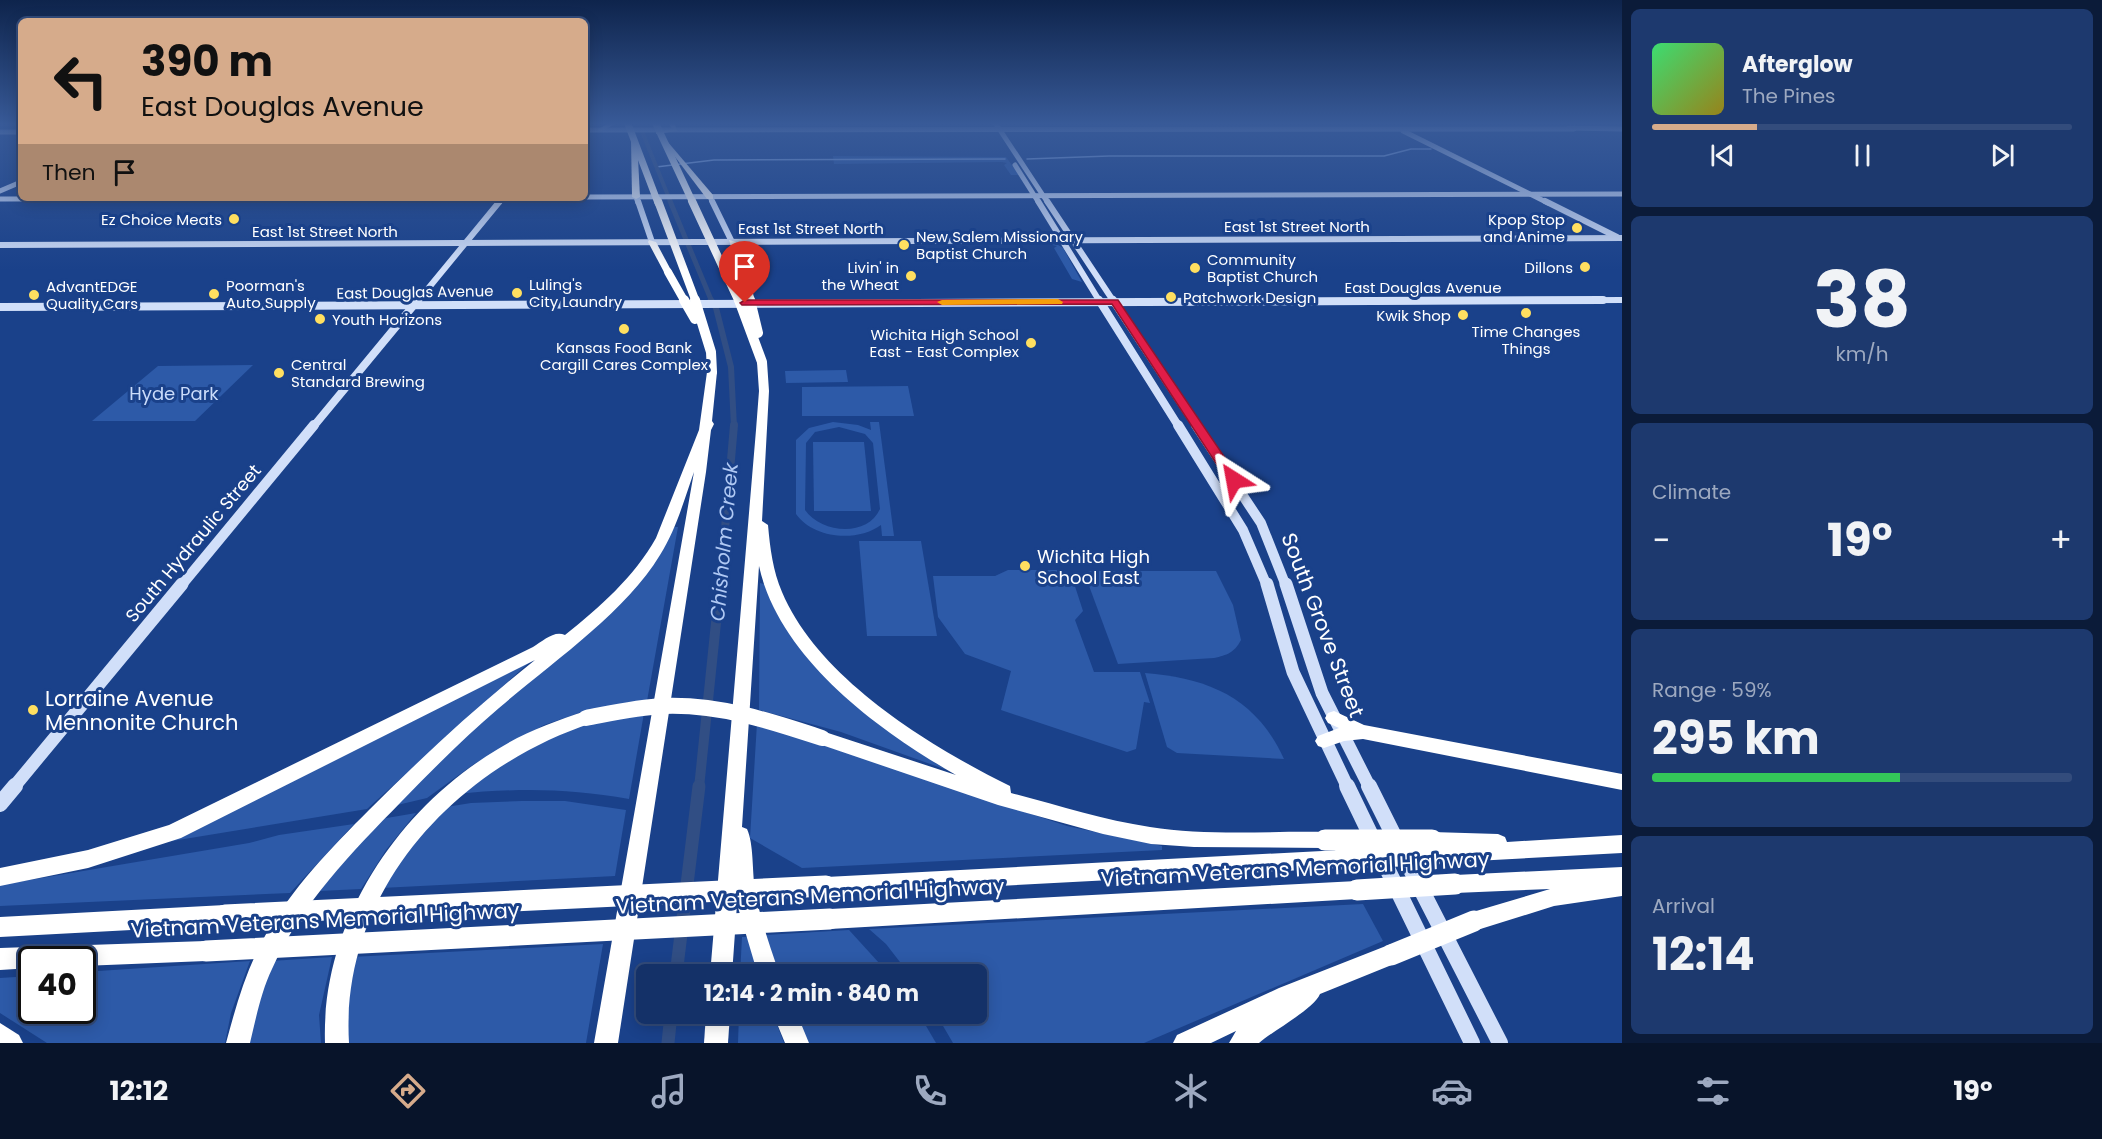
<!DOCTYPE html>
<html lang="en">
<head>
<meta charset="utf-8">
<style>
  :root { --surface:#143168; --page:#1d396e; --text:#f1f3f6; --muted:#9da9c0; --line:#334c7c; --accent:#d6ab8b }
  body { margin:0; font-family:Poppins,sans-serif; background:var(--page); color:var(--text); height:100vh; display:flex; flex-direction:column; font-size:22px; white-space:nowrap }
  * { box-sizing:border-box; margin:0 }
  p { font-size:20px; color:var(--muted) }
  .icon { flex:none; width:33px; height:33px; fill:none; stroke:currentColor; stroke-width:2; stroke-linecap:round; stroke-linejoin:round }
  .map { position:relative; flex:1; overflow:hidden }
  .drawer { display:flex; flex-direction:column; gap:9px; padding:9px; background:#0b1b39; width:480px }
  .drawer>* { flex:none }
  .hud { position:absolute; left:18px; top:18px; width:570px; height:183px; border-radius:9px; box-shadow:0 3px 15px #0003,0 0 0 2px var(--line); background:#d6ab8b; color:#111; overflow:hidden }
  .speed { position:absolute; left:18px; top:946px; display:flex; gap:12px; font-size:30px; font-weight:700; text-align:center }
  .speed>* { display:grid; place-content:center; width:78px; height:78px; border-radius:50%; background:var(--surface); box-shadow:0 3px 15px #0003,0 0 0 2px var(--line); line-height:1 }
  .speed .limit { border:3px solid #111; border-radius:9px; background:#fff; color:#111 }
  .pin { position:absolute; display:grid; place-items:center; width:51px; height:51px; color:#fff; margin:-62px -26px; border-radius:50% 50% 50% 0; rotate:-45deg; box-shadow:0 0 6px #0007 }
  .pin .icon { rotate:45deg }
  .me { position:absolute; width:66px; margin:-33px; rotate:326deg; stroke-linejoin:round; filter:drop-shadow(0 0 4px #0008) }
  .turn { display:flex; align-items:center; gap:21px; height:126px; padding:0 24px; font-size:27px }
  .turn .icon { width:78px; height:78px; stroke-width:2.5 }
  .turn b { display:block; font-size:42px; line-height:51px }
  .then { display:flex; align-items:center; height:57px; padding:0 24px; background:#0003; gap:12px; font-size:22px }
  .big { font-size:45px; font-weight:700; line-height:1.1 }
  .drawer .card { flex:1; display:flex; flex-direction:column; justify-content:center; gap:9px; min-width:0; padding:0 21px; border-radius:9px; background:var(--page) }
  .drawer .dial { align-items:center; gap:0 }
  .dial b { font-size:78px; line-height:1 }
  .song { display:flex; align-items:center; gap:18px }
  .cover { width:72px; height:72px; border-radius:9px; background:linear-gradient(135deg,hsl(140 70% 55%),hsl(50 70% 35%)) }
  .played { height:6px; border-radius:3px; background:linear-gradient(90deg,var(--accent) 25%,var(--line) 25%) }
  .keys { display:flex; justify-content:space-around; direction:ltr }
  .heat { display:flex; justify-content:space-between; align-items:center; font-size:33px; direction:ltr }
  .charge { height:9px; border-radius:4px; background:linear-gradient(90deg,#34c759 59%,var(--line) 0) }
  .trip { position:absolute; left:636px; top:964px; width:351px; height:60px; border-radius:9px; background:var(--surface); box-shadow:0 3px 15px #0003,0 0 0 2px var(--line); font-weight:700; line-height:60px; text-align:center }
  .dock { display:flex; height:96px; justify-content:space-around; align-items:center; background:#08142a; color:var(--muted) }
  .dock .icon { width:42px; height:42px }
  .dock .active { color:var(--accent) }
  .dock b { font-size:27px; color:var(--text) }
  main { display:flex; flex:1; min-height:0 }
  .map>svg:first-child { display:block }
  .green { fill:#2d5aa8; fill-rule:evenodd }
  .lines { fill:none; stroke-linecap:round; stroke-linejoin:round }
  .stream { stroke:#97b8ef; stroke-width:1.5 }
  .canal-far5 { stroke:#314e84; stroke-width:4 }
  .canal-far4 { stroke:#314e84; stroke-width:5 }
  .canal-far3 { stroke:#314e84; stroke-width:6 }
  .canal-far2 { stroke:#314e84; stroke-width:8 }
  .canal-far1 { stroke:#314e84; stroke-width:10 }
  .canal { stroke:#314e84; stroke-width:13 }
  .secondary-far5 { stroke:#d1dff9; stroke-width:5 }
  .secondary-far4 { stroke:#d1dff9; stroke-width:6 }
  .secondary-far3 { stroke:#d1dff9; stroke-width:8 }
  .secondary-far2 { stroke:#d1dff9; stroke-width:10 }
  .secondary-far1 { stroke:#d1dff9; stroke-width:13 }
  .secondary { stroke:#d1dff9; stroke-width:16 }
  .highway { fill:#fff; fill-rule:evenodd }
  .highway-bridge-far4 { stroke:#fff; stroke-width:7 }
  .highway-bridge-far3 { stroke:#fff; stroke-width:8 }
  .highway-bridge-far2 { stroke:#fff; stroke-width:10 }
  .highway-bridge-far1 { stroke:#fff; stroke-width:16 }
  .highway-bridge { stroke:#fff; stroke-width:21 }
  .route { fill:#e11d48; stroke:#92132f; stroke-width:1.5 }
  .slow { fill:#f59e0b }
  .poi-dot { fill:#ffdf60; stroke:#1a418a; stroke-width:2 }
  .labels { text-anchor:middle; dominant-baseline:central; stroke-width:6; stroke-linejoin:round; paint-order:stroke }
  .far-poi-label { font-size:15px; fill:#fff; stroke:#1a418a; text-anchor:start }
  .far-street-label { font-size:15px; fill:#fff; stroke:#1a418a }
  .park-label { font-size:18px; fill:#cadbfa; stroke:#1a418a }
  .street-label { font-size:18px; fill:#fff; stroke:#1a418a }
  .poi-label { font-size:18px; fill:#fff; stroke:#1a418a; text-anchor:start }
  .water-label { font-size:20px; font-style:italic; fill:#b0c9f4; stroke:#1a418a }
  .near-street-label { font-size:21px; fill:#fff; stroke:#1a418a }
  .near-poi-label { font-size:21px; fill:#fff; stroke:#1a418a; text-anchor:start }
</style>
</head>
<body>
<main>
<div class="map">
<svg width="1622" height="1043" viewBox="0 0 1622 1043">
  <rect width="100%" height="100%" fill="#1a418a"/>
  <g class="green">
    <polygon points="833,156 1006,157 1019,175 1011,175 1004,165 1007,163 1002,162 834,164"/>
    <polygon points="1053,242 1063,248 1082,282 1072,279 1054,248 1057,246 1043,243"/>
    <polygon points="253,365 195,421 92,421 158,366"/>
    <polygon points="846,370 848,382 786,383 785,371"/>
    <polygon points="908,386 914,416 802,416 802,387"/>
    <path d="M 833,422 L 858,425 L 871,430 L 870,422 L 879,422 L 894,536 L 882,536 L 881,525 C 856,543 813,538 796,514 L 796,440 L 809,428 ZM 839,427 L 865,434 L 873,443 L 880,509 C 867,538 821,533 805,510 L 806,443 L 815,432 Z"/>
    <polygon points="813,442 864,442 871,511 814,511"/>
    <polygon points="674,527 678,527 647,701 585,711 544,725 474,764 427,798 393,806 439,757 589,626"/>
    <polygon points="859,541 921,541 937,636 867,636"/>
    <polygon points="1008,570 1063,570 1071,574 1083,611 1075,620 1094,672 1140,672 1150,703 1144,702 1136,749 1127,752 1001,710 1011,671 965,654 938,617 933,576 995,576"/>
    <path d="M 1089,571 L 1216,571 L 1233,605 L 1241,640 C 1234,653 1227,655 1214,658 L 1118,664 L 1085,575 Z"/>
    <path d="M 760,583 L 764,584 C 769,594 772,604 777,614 C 808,665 895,740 947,770 L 841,732 L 759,710 Z"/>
    <polygon points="533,659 367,809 166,842"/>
    <path d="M 1145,673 C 1209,678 1256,698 1284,759 L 1177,753 L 1167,747 Z"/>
    <path d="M 644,713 L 629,799 C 568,788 517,788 456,794 L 497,763 L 576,725 Z"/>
    <polygon points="757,723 1067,826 1162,846 1162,850 802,868 750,838"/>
    <polygon points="522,801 565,801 626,810 615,876 381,888 440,808 471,803"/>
    <polygon points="416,813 386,850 361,889 319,891 381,819"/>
    <polygon points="354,824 290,893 0,906 0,885 249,843 279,835"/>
    <polygon points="1363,904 1383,941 1144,1043 953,1043 936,1014 976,1014 976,975 910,975 886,944 869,929"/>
    <polygon points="849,930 890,975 780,975 765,935"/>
    <polygon points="742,937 748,937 759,975 740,975"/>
    <polygon points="603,944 586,1043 346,1043 351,957"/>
    <polygon points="332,957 319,1015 321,1043 248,1043 271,961"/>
    <polygon points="250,961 231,1013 225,1043 47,1043 0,1013 0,978 31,976 32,1011 82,1011 83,972"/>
    <polygon points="739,1014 773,1014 784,1043 738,1043"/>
    <polygon points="794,1014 919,1014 936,1043 805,1043"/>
  </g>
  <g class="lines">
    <g class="stream">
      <polyline points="1027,159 1109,156 1384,156 1411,149 1431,149"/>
      <polyline points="656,167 714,160 1005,159"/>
    </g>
    <polyline class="canal-far5" points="639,124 671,203"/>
    <polyline class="canal-far4" points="670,201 712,302"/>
    <polyline class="canal-far3" points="711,300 716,308 731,367 734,427"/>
    <polyline class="canal-far2" points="720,586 734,425"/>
    <polyline class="canal-far1" points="699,788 720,584"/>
    <g class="canal">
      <polyline points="676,975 699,786"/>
      <polyline points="668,1043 671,1014"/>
    </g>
    <g class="secondary-far5">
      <polyline points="996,124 1048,203"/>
      <polyline points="1569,128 1622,129"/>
      <polyline points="585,130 1574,129"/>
      <polyline points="1403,131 1548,203"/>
      <polyline points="0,132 21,132"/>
      <polyline points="1015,165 1039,203"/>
      <polyline points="0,191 21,182"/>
      <polyline points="585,197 1622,194"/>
      <polyline points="636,197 638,203"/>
      <polyline points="710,197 713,203"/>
      <polyline points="0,199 500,198"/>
      <polyline points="499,203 503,198"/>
    </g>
    <g class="secondary-far4">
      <polyline points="638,201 652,242"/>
      <polyline points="712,201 732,242"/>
      <polyline points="1038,201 1100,302"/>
      <polyline points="1047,201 1114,302"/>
      <polyline points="1545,201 1617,237"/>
      <polyline points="0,245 1622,238"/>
      <polyline points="417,302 500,201"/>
      <polyline points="1256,302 1622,300"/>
    </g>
    <g class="secondary-far3">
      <polyline points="1099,300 1179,427"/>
      <polyline points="1113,300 1197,427"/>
      <polyline points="0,307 1603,300"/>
      <polyline points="313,427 418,300"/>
    </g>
    <g class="secondary-far2">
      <polyline points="1178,425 1243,530 1267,586"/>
      <polyline points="1196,425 1261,523 1286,586"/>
      <polyline points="181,586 314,425"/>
    </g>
    <g class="secondary-far1">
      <polyline points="1267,584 1293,672 1348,788"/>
      <polyline points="1286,584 1322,693 1370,788"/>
      <polyline points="13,788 182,584"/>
    </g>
    <g class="secondary">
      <polyline points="1347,786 1374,842"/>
      <polyline points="1369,786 1396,840"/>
      <polyline points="0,804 15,786"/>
      <polyline points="1403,854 1500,1043"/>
      <polyline points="1381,856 1472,1043"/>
    </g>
    <g class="highway">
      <polygon points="607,124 615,124 602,131 597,130"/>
      <polygon points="669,124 675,124 677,131 656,134 656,132 672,129"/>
      <polygon points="634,137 637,139 640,197 636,199 632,197 631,139"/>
      <polygon points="663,141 667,141 713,195 713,199 707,199"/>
      <polygon points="649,240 656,242 672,272 671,274 664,272 648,242"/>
      <polygon points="729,240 736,242 747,270 746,272 739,270"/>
      <path d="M 762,359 L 767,362 L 769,391 L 762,521 L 768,525 C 770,548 773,571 782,592 C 818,678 929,746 1010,786 L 1011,793 C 1057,805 1103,820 1150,827 C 1206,836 1268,831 1325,832 L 1332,834 L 1335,840 L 1332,846 L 1325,848 L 1194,847 L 1151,844 L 1103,834 L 998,805 L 816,743 L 813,738 L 816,733 L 822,731 L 956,775 C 879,731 779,658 759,566 L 742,827 L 747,829 C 754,844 752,872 755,889 C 760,919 770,947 780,975 L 758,975 L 737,904 L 732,975 L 710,975 L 756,430 L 759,391 L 757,362 Z"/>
      <path d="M 712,369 L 717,372 L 712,421 L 714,424 L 711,430 L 706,472 L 618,1043 L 594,1043 L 694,472 C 684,500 676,530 660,555 C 625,613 551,663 499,708 C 465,737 433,769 401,802 C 352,852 301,904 272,969 C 261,992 256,1018 250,1043 L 226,1043 C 236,1006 246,970 265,936 C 292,888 331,848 369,810 C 422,757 476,707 535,660 L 181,838 L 88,868 L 0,886 L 0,868 L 88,850 L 169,825 L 533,647 C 543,641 554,630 565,635 C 600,607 634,577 656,538 L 699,430 L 707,372 Z"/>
      <path d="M 586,711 L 592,713 L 595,718 L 592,723 C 455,768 340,891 349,1043 L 325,1043 C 321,923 397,809 498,749 C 525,732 555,721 586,711 Z"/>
      <polygon points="1334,711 1364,725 1622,774 1622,790 1363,739 1344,741 1324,748 1318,746 1315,741 1318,736 1339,728 1328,723 1325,718 1328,713"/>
      <polygon points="1432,832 1498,834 1505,837 1507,842 1622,835 1622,853 1438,863 1431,860 1428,854 1431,848 1425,846 1422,840 1425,834"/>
      <polygon points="1341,850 1348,853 1351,859 1348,865 1341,868 826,895 819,893 816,886 819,879 826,877"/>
      <polygon points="1622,867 1622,896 1554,906 1474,931 1466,928 1463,921 1466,914 1550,889 1455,893 1448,891 1445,884 1448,877 1455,875"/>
      <polygon points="1357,881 1364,883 1367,890 1364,897 1357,899 830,929 822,926 819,919 822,912 830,909"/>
      <polygon points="225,905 233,908 236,915 233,922 225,925 0,937 0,917"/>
      <polygon points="206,941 214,944 217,951 214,958 206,961 82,966 82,960 32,960 32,968 0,970 0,948"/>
      <path d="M 1391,944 L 1399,948 L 1402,955 L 1399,962 L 1320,994 C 1314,1009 1274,1030 1259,1043 L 1229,1043 L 1236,1031 L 1211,1043 L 1173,1043 L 1177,1035 L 1279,988 Z"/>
      <polygon points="706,1014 730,1014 728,1043 704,1043"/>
      <polygon points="773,1014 797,1014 809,1043 785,1043"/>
      <polygon points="0,1023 19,1035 23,1043 0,1043"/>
    </g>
    <g class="highway-bridge-far4">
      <polyline points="628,124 658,203"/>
      <polyline points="656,124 693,203"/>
    </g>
    <g class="highway-bridge-far3">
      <polyline points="658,201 696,302"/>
      <polyline points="692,201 739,302"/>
      <polyline points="743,270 751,302"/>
      <polyline points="668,272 685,302"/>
    </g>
    <g class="highway-bridge-far2">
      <polyline points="684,300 695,319"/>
      <polyline points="695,300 711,352 712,372"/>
      <polyline points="739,300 762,362"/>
      <polyline points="750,300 758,333"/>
    </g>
    <path class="highway-bridge-far1" d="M 586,718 C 612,713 638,707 664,706 C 719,704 771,721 822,738"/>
    <g class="highway-bridge">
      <polyline points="1325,840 1432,840"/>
      <polyline points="1341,859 1438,854"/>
      <polyline points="1357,890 1455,884"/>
      <polyline points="225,915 826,886"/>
      <polyline points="206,951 830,919"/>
      <polyline points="1391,955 1474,921"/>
    </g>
  </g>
  <linearGradient id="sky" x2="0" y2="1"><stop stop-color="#0e244c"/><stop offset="0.46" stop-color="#385a98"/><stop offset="1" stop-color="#385a98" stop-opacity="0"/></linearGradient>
  <rect width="1622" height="270" fill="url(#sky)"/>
  <polygon class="route" points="745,300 1118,300 1240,480 1234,484 1229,483 1112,304 742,305 740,303"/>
  <polygon class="slow" points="1058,299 1063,302 1062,304 942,305 937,302 942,300"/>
  <g class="poi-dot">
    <circle cx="234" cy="219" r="6"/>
    <circle cx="1577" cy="228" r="6"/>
    <circle cx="904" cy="245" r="6"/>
    <circle cx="1585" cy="267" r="6"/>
    <circle cx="1195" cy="268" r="6"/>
    <circle cx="911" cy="276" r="6"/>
    <circle cx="517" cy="293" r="6"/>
    <circle cx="214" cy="294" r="6"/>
    <circle cx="34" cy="295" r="6"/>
    <circle cx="1171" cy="297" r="6"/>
    <circle cx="1526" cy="313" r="6"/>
    <circle cx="1463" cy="315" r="6"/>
    <circle cx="320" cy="319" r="6"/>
    <circle cx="624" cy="329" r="6"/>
    <circle cx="1031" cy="343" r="6"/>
    <circle cx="279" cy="373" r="6"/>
    <circle cx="1025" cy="566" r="6"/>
    <circle cx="33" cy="710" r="6"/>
  </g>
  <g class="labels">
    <g class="far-poi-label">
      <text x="222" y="219" text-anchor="end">Ez Choice Meats</text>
      <text x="1565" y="219" text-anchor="end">Kpop Stop<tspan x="1565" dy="17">and Anime</tspan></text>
      <text x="916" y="236">New Salem Missionary<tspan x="916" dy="17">Baptist Church</tspan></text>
      <text x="1207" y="259">Community<tspan x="1207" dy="17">Baptist Church</tspan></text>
      <text x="899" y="267" text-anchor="end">Livin' in<tspan x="899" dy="17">the Wheat</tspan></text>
      <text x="1573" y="267" text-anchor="end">Dillons</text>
      <text x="529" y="284">Luling's<tspan x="529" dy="17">City Laundry</tspan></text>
      <text x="226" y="285">Poorman's<tspan x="226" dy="17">Auto Supply</tspan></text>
      <text x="46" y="286">AdvantEDGE<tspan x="46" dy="17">Quality Cars</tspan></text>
      <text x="1183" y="297">Patchwork Design</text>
      <text x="1451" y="315" text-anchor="end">Kwik Shop</text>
      <text x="332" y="319">Youth Horizons</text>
      <text x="1526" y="331" text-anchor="middle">Time Changes<tspan x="1526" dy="17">Things</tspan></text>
      <text x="1019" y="334" text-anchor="end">Wichita High School<tspan x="1019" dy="17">East - East Complex</tspan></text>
      <text x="624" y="347" text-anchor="middle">Kansas Food Bank<tspan x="624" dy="17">Cargill Cares Complex</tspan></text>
      <text x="291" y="364">Central<tspan x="291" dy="17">Standard Brewing</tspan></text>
    </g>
    <g class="far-street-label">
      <text x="1297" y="226">East 1st Street North</text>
      <text x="811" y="228">East 1st Street North</text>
      <text x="325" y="231">East 1st Street North</text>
      <text x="1423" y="287">East Douglas Avenue</text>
      <text transform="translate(415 292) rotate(-1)">East Douglas Avenue</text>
    </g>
    <g class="park-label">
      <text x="174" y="393">Hyde Park</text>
    </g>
    <g class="street-label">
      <text transform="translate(193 543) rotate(-50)">South Hydraulic Street</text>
    </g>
    <g class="poi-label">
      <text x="1037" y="556">Wichita High<tspan x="1037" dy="21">School East</tspan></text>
    </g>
    <g class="water-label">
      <text transform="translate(724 542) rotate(-85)">Chisholm Creek</text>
    </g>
    <g class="near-street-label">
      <text transform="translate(1323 625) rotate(69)">South Grove Street</text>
      <text transform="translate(1295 869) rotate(-3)">Vietnam Veterans Memorial Highway</text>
      <text transform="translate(810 896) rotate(-3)">Vietnam Veterans Memorial Highway</text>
      <text transform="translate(325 920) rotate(-3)">Vietnam Veterans Memorial Highway</text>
    </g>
    <g class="near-poi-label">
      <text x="45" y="698">Lorraine Avenue<tspan x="45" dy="24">Mennonite Church</tspan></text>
    </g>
  </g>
</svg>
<div class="speed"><div class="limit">40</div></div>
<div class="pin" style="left:745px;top:303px;background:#d93025"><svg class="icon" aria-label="arrive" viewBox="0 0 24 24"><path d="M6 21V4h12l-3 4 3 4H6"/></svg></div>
<svg class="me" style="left:1234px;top:480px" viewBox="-20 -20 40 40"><path d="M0-17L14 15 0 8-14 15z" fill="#e11d48" stroke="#fff" stroke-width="4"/></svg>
<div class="trip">12:14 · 2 min · 840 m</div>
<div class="hud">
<div class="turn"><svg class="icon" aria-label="left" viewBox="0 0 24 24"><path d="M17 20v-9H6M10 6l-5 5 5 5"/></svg><div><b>390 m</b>East Douglas Avenue</div></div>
<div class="then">Then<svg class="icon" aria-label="arrive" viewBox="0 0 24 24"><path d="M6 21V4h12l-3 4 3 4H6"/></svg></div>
</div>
</div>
<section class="drawer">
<div class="card">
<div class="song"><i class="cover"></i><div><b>Afterglow</b><p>The Pines</p></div></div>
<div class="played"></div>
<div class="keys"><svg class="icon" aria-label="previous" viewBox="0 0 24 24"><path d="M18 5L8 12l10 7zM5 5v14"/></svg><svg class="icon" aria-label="pause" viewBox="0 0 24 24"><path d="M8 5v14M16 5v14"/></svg><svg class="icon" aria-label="next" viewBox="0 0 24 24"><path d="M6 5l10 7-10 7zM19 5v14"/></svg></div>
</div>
<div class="card dial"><b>38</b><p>km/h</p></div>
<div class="card"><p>Climate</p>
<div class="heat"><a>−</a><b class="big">19°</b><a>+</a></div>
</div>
<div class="card"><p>Range · 59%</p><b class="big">295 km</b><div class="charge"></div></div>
<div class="card"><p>Arrival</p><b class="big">12:14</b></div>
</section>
</main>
<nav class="dock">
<b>12:12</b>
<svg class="icon active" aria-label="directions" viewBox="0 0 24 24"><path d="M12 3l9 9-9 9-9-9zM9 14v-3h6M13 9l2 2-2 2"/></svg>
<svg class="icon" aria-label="music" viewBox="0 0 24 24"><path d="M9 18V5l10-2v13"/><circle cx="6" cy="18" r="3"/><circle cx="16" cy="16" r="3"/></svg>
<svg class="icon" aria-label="phone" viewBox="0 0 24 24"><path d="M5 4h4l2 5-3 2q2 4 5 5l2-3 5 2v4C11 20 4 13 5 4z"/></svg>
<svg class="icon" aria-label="climate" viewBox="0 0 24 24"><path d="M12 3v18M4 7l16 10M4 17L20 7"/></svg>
<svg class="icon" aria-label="car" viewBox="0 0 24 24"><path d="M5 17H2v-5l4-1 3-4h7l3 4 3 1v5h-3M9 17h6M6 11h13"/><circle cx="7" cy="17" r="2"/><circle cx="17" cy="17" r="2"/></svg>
<svg class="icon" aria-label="filters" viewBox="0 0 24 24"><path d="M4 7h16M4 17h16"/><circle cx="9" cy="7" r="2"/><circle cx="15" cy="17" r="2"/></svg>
<b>19°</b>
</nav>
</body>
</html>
